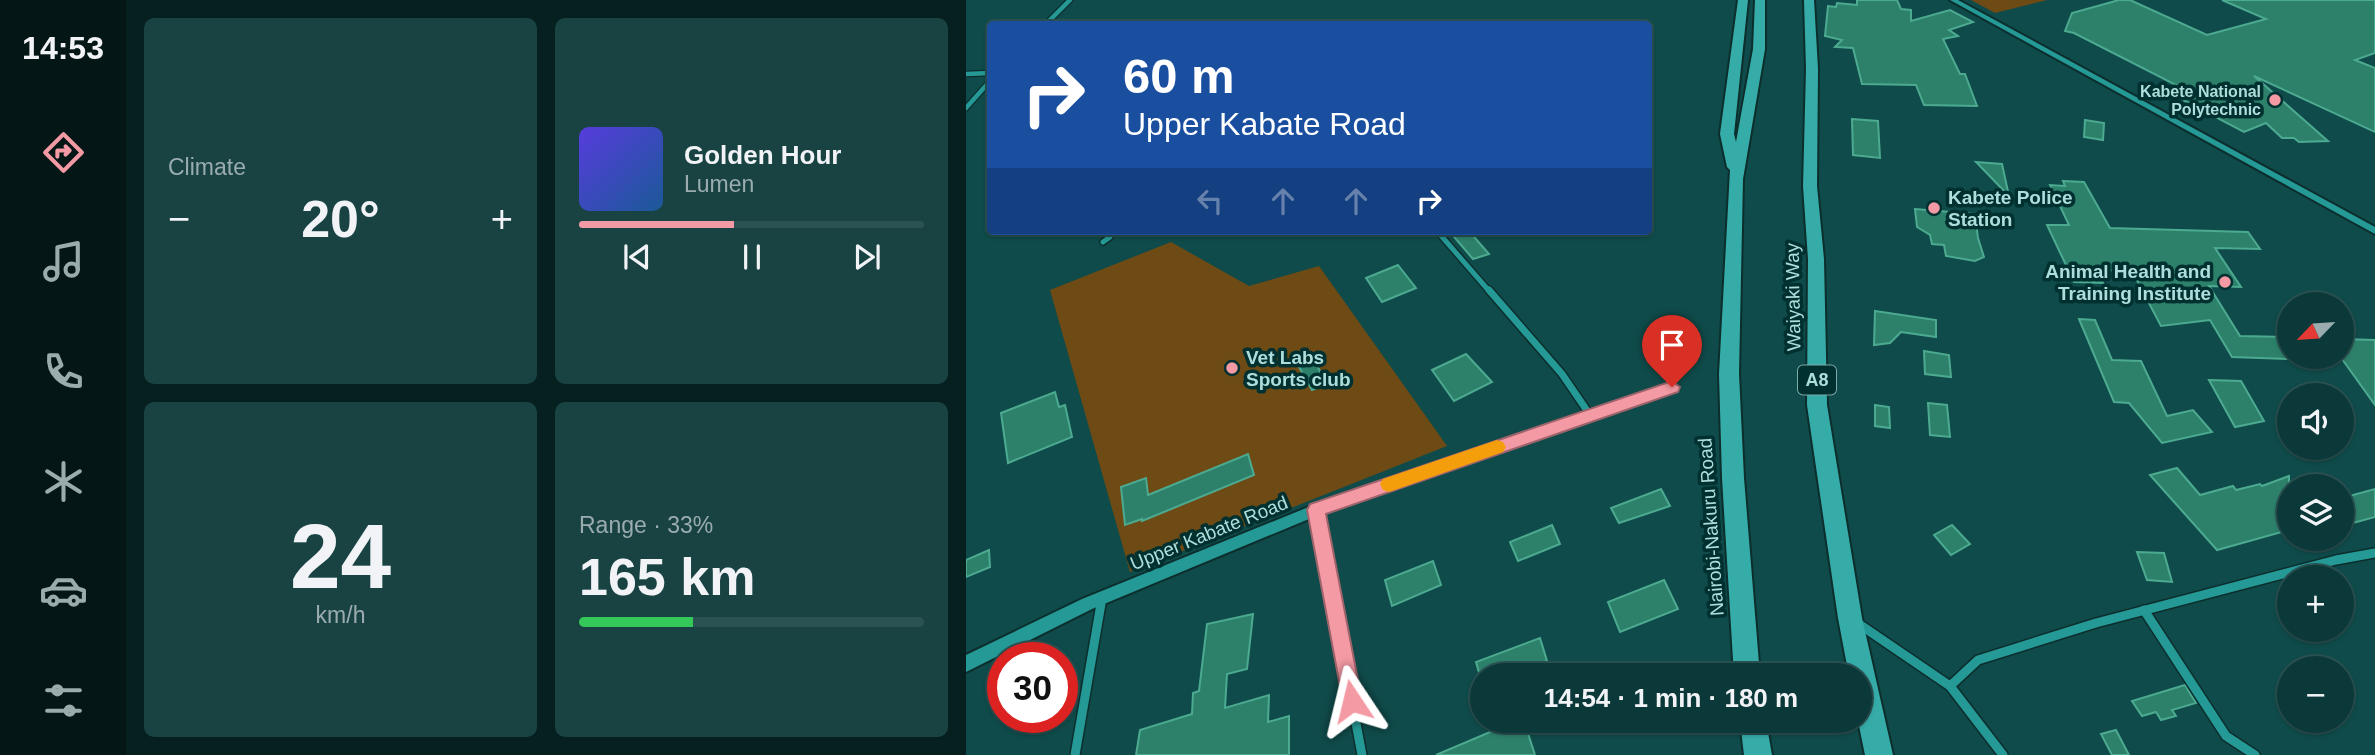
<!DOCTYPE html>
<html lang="en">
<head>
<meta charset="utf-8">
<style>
  :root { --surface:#0b3838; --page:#194343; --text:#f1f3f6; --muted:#9aacae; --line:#2b5253; --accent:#f49aa4 }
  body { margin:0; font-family:Arial,sans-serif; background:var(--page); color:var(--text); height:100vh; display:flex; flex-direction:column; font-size:26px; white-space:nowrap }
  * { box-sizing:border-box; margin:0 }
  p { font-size:23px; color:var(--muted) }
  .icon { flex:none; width:38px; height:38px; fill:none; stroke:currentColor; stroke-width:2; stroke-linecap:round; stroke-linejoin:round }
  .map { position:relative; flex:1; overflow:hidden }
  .drawer { display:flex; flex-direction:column; gap:18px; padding:18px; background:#061f1f; width:840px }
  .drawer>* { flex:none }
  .hud { position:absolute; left:21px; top:21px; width:665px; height:214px; border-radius:7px; box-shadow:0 2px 5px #0004,0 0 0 2px var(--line); background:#1a4fa0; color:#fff; overflow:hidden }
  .needle { width:46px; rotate:245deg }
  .fabs { position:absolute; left:1311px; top:292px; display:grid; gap:14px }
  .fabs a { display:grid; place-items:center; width:77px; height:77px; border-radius:50%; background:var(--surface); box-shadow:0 2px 5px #0004,0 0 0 2px var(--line); font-size:35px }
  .speed { position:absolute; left:21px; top:642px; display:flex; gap:14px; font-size:35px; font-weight:700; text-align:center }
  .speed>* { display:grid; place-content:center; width:91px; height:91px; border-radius:50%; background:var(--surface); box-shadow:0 2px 5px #0004,0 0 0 2px var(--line); line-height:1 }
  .speed .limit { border:10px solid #d22; background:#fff; color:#111 }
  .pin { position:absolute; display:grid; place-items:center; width:60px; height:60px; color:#fff; margin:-72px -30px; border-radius:50% 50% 50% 0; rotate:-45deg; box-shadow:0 0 7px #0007 }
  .pin .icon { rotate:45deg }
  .me { position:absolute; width:77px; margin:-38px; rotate:350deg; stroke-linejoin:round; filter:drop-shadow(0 0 5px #0008) }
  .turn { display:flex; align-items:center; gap:24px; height:147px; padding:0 21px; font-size:32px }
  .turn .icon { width:91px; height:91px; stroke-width:2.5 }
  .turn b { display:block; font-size:49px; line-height:60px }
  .lanes { display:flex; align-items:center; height:66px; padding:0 21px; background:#0003; justify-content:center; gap:35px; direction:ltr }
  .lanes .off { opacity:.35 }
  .big { font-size:52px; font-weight:600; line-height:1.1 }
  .drawer .widget { flex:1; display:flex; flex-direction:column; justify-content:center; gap:10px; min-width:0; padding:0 24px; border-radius:10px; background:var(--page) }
  .drawer .dial { align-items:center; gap:0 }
  .dial b { font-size:91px; line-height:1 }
  .song { display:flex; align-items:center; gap:21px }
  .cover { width:84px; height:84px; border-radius:10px; background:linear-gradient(135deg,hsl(250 70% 55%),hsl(210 70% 35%)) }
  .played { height:7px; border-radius:4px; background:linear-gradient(90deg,var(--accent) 45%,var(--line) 45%) }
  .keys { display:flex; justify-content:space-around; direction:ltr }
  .heat { display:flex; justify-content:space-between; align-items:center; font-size:38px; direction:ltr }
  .charge { height:10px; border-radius:5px; background:linear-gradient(90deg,#34c759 33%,var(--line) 0) }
  .drawer .tiles { flex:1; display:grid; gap:18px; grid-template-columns:repeat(2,1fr) }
  .trip { position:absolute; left:504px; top:663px; width:402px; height:70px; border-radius:35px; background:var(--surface); box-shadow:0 2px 5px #0004,0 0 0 2px var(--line); font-weight:600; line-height:70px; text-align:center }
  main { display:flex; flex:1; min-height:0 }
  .dock { display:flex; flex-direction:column; width:126px; justify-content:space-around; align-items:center; background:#041616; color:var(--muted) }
  .dock .icon { width:49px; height:49px }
  .dock .on { color:var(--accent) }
  .dock b { font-size:32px; color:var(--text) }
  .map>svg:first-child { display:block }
  .green { fill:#6e4a14 }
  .building { fill:#2d816b; stroke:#4caa90; stroke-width:2 }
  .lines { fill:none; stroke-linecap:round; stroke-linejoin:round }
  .minor-far3-casing { stroke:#0c2e2d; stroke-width:7 }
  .minor-far2-casing { stroke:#0c2e2d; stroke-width:8 }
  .minor-far1-casing { stroke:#0c2e2d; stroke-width:10 }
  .minor-casing { stroke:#0c2e2d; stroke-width:12 }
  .tertiary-casing { stroke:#0c2e2d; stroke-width:4 }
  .trunk-casing { stroke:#0c2e2d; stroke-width:4 }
  .minor-far3 { stroke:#249996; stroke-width:4.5 }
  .minor-far2 { stroke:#249996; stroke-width:5 }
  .minor-far1 { stroke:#249996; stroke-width:7 }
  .minor { stroke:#249996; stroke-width:9 }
  .tertiary { fill:#249996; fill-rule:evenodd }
  .trunk { fill:#36aca9; fill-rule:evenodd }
  .route { fill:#f49aa4; stroke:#9f646b; stroke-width:2 }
  .slow { fill:#f59e0b }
  .poi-dot { fill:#f49aa4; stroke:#00302f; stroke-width:2.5 }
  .labels { text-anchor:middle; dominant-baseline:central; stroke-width:7; stroke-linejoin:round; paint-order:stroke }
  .far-poi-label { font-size:16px; font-weight:bold; fill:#aedddb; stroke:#00302f; text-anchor:end }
  .shield { fill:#00302f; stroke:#7aa9a7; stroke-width:2 }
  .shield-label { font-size:18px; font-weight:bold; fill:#aedddb }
  .poi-label { font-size:19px; font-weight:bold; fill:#aedddb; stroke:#00302f; text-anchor:start }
  .street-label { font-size:19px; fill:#aedddb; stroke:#00302f }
</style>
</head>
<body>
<main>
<nav class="dock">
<b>14:53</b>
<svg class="icon on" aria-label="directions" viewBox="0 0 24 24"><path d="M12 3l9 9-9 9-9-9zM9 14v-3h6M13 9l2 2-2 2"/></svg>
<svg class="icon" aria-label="music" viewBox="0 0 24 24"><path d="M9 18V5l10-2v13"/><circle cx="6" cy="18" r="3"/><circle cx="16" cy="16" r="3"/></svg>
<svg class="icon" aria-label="phone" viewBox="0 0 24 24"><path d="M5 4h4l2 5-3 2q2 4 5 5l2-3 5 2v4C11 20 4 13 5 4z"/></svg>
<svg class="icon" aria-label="climate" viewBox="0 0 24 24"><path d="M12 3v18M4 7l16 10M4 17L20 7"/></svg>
<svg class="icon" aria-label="car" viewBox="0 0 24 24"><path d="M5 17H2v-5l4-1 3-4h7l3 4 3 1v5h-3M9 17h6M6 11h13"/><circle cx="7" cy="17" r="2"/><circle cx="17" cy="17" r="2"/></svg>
<svg class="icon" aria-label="filters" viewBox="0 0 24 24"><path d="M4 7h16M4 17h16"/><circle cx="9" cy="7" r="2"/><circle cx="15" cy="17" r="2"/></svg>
</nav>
<section class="drawer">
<div class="tiles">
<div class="widget"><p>Climate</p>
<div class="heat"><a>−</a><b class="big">20°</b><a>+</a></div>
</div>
<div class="widget">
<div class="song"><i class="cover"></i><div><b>Golden Hour</b><p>Lumen</p></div></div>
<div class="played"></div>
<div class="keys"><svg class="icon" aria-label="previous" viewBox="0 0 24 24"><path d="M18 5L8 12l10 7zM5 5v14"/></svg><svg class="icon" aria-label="pause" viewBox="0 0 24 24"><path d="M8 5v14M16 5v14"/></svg><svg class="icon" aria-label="next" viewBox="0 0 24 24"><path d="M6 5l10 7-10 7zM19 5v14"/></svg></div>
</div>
<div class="widget dial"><b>24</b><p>km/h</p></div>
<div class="widget"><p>Range · 33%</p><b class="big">165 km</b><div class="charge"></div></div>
</div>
</section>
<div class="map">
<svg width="1409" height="755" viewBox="0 0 1409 755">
  <rect width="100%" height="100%" fill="#0f4b4a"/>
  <g class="green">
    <polygon points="1005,0 1081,0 1029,13"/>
    <polygon points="205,242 283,286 353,266 481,446 164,572 84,290"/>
  </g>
  <g class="building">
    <polygon points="891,0 931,0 935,9 945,10 945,21 984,10 1007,22 983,30 992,36 977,39 994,74 999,74 1011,106 958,105 950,85 896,84 887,48 869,47 876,40 859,36 862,6 870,7 871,3 891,5"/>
    <polygon points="1153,0 1164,0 1241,35 1300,19 1256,0 1409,0 1409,53 1389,60 1409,68 1409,132 1288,76 1362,141 1333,142 1328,138 1316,138 1300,123 1278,132 1207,95 1220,90 1108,33 1099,31 1106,13"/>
    <polygon points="886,119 912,121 914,158 887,155"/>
    <polygon points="1119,120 1138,123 1137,140 1118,137"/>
    <polygon points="1010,162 1036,164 1043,196"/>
    <polygon points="1097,181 1118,182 1144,228 1282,232 1294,249 1249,248 1275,287 1243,286 1274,336 1323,337 1323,359 1266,357 1244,320 1195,326 1166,271 1131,270 1137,283 1108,282 1081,225 1103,225 1084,185 1099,186"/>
    <polygon points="949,209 1009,214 1012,238 1018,257 1009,261 980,256 978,245 966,244 964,235 951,227"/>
    <polygon points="483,231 503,231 523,254 507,259"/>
    <polygon points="432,265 450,288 416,302 400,278"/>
    <polygon points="909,311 970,320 970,337 935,332 924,343 908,345"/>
    <polygon points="1113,319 1129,320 1146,360 1175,361 1201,416 1227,410 1246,432 1196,443 1163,403 1148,402"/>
    <polygon points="1376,339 1409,340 1409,405 1376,359"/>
    <polygon points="958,351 983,355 985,377 959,374"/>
    <polygon points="500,354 526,382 488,401 466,370"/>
    <polygon points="348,360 361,384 346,390 333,367"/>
    <polygon points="1243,380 1275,381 1298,421 1269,427"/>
    <polygon points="89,392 93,407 99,405 106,437 42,463 35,413"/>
    <polygon points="962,403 981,405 984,437 964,435"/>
    <polygon points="909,405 923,407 924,428 909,426"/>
    <polygon points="282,454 288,475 176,521 176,519 159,525 155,487 180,478 182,495"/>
    <polygon points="1211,468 1234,495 1267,486 1270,490 1294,484 1296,486 1323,476 1323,530 1251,550 1184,475"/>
    <polygon points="695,489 704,506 653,523 645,508"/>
    <polygon points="1409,489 1409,517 1376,526 1376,498"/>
    <polygon points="586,525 594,544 552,561 544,542"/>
    <polygon points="986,525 1004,544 985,555 968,535"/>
    <polygon points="23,550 24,567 0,577 0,560"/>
    <polygon points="1171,552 1198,553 1206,582 1181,580"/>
    <polygon points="467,561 475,585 426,606 419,580"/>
    <polygon points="698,580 712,609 654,632 642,602"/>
    <polygon points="287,614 281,669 261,674 259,708 303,695 302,722 323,716 323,755 170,755 174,730 226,714 227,693 233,691 241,624"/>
    <polygon points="574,638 581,661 544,676 514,676 510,662"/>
    <polygon points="1219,685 1230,703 1206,710 1210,716 1195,720 1190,712 1176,716 1166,701"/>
    <polygon points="550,721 558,721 569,755 470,755"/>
    <polygon points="1150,730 1163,755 1146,755 1135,734"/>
  </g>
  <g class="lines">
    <g class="minor-far3-casing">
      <g id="minor-far3">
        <polyline points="80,24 104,0"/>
        <polyline points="0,74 24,73"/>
        <polyline points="0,108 24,81"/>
      </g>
    </g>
    <g class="minor-far2-casing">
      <g id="minor-far2">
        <polyline points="471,231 524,292"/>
        <polyline points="137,242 144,237 144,231"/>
      </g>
    </g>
    <g class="minor-far1-casing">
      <g id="minor-far1">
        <polyline points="523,290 596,374 624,415"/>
        <polyline points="388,497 706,387"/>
      </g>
    </g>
    <g class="minor-casing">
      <g id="minor">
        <polyline points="393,495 350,510 396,755"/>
        <polyline points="1178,610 1260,736 1289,755"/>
        <polyline points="890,622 984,686 1012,660 1130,623 1370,560 1409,553"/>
        <polyline points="984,686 1037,755"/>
        <polyline points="109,755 136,598"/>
      </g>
    </g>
    <g class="tertiary-casing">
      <g id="tertiary">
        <polygon points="984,0 992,0 1409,227 1409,234"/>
        <polygon points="350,504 355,506 357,510 355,514 126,609 0,672 0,655 116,599"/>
      </g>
    </g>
    <g class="trunk-casing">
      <g id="trunk">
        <polygon points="772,0 782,0 768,134 770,142 787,49 789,0 799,0 799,49 777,179 773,374 778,478 794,676 768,676 756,478 753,374 764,170 761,167 754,134"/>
        <polygon points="838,0 848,0 852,69 851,186 858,259 861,405 896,618 927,755 899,755 892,721 894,676 883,676 872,618 841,405 842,259 837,186 840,69"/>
        <polygon points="774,721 800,721 806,755 778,755"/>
      </g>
    </g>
    <use href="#minor-far3" class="minor-far3"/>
    <use href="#minor-far2" class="minor-far2"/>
    <use href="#minor-far1" class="minor-far1"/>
    <use href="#minor" class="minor"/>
    <use href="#tertiary" class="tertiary"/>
    <use href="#trunk" class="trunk"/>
  </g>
  <polygon class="route" points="706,381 714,387 712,392 360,514 396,701 393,708 386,711 378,708 341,510 344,504"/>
  <polygon class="slow" points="531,440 537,442 540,447 537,452 423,492 417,490 414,484 417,479"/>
  <g class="poi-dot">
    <circle cx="1309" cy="100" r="7"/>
    <circle cx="968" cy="208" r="7"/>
    <circle cx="1259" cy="282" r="7"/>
    <circle cx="266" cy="368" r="7"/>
  </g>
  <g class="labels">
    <g class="far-poi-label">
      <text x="1295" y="91">Kabete National<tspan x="1295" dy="18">Polytechnic</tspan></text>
    </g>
    <rect class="shield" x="832" y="365.5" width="38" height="29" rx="5"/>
    <g class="shield-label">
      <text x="851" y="380">A8</text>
    </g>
    <g class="poi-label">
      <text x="982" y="197">Kabete Police<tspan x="982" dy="22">Station</tspan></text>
      <text x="1245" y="271" text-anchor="end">Animal Health and<tspan x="1245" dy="22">Training Institute</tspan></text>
      <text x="280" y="357">Vet Labs<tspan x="280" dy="22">Sports club</tspan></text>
    </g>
    <g class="street-label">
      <text transform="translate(827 297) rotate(-91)">Waiyaki Way</text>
      <text transform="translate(745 527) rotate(-94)">Nairobi-Nakuru Road</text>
      <text transform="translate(243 533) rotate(-22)">Upper Kabate Road</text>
    </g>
  </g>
</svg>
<div class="fabs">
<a><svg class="needle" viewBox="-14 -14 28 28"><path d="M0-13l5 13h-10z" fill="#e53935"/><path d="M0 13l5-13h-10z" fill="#9aacae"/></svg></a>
<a><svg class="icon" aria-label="sound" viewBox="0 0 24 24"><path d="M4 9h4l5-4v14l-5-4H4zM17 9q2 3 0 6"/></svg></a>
<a><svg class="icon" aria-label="layers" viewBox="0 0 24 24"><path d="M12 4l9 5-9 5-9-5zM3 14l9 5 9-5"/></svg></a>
<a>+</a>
<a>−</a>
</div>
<div class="speed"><div class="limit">30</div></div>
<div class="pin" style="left:706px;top:387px;background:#d93025"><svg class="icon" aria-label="arrive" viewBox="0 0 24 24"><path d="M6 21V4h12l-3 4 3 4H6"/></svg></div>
<svg class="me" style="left:386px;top:701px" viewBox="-20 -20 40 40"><path d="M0-17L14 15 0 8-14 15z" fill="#f49aa4" stroke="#fff" stroke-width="4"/></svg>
<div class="trip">14:54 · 1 min · 180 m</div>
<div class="hud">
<div class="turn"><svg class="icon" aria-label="right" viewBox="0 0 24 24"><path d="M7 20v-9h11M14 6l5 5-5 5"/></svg><div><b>60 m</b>Upper Kabate Road</div></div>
<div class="lanes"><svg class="icon off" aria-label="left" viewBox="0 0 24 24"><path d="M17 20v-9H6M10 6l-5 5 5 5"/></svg><svg class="icon off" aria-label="ahead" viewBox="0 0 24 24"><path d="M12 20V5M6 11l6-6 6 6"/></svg><svg class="icon off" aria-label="ahead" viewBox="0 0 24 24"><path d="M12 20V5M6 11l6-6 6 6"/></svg><svg class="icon" aria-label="right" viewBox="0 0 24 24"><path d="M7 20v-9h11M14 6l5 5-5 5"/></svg></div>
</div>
</div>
</main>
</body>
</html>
